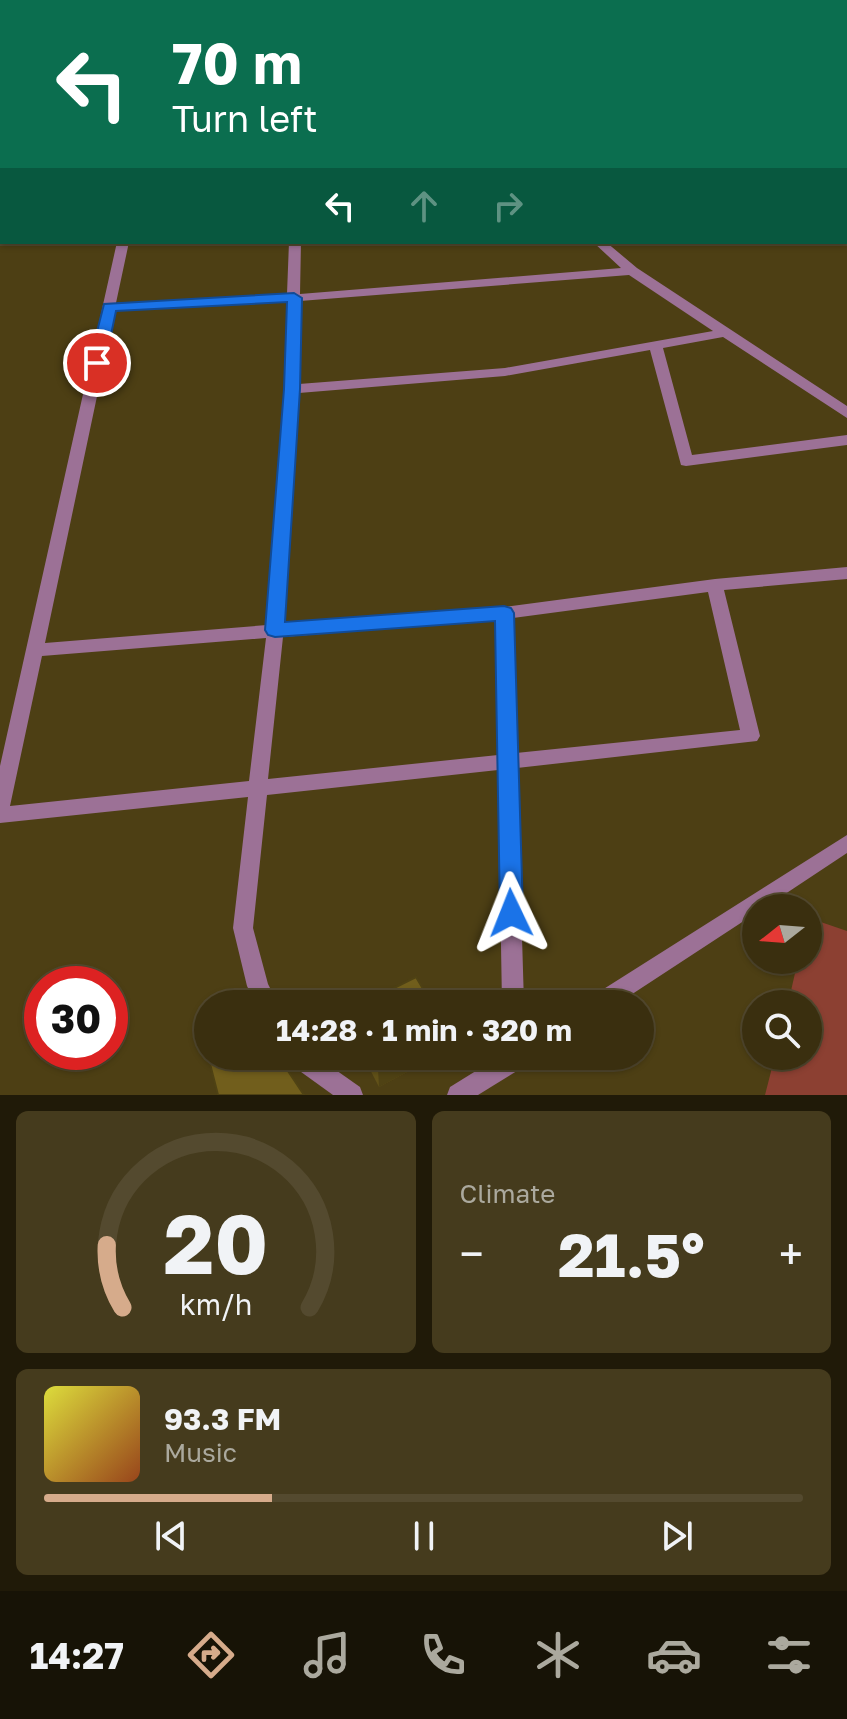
<!DOCTYPE html>
<html lang="en">
<head>
<meta charset="utf-8">
<style>
  :root { --surface:#3a2f0f; --page:#453b1d; --text:#f1f3f6; --muted:#aba99e; --line:#544a2f; --accent:#d6ab8b }
  body { margin:0; font-family:"Golos Text",sans-serif; background:var(--page); color:var(--text); height:100vh; display:flex; flex-direction:column; font-size:30px; white-space:nowrap }
  * { box-sizing:border-box; margin:0 }
  p { font-size:26px; color:var(--muted) }
  .icon { flex:none; width:44px; height:44px; fill:none; stroke:currentColor; stroke-width:2; stroke-linecap:round; stroke-linejoin:round }
  .map { position:relative; height:1095px; overflow:hidden }
  .sheet { display:flex; flex-direction:column; gap:16px; padding:16px; background:#201a08; flex:1 }
  .sheet>* { flex:none }
  .banner { position:absolute; left:0px; top:0px; width:848px; height:244px; box-shadow:0 2px 6px #0004,0 0 0 2px var(--line); background:#0b6e4f; color:#fff; overflow:hidden }
  .needle { width:52px; rotate:253deg }
  .controls { position:absolute; left:742px; top:894px; display:grid; gap:16px }
  .controls a { display:grid; place-items:center; width:80px; height:80px; border-radius:50%; background:var(--surface); box-shadow:0 2px 6px #0004,0 0 0 2px var(--line); font-size:40px }
  .speed { position:absolute; left:24px; top:966px; display:flex; gap:16px; font-size:40px; font-weight:700; text-align:center }
  .speed>* { display:grid; place-content:center; width:104px; height:104px; border-radius:50%; background:var(--surface); box-shadow:0 2px 6px #0004,0 0 0 2px var(--line); line-height:1 }
  .speed .limit { border:12px solid #d22; background:#fff; color:#111 }
  .pin { position:absolute; display:grid; place-items:center; width:68px; height:68px; color:#fff; margin:-34px; border:4px solid #fff; border-radius:50%; box-shadow:0 2px 8px #0007 }
  .me { position:absolute; width:88px; margin:-44px; rotate:358deg; stroke-linejoin:round; filter:drop-shadow(0 0 6px #0008) }
  .turn { display:flex; align-items:center; gap:28px; height:168px; padding:0 40px; font-size:36px }
  .turn .icon { width:104px; height:104px; stroke-width:2.5 }
  .turn b { display:block; font-size:56px; line-height:68px }
  .lanes { display:flex; align-items:center; height:76px; padding:0 40px; background:#0003; justify-content:center; gap:40px; direction:ltr }
  .lanes .off { opacity:.35 }
  .big { font-size:60px; font-weight:700; line-height:1.1 }
  .sheet .card { flex:1; display:flex; flex-direction:column; justify-content:center; gap:12px; min-width:0; padding:0 28px; border-radius:12px; background:var(--page) }
  .sheet .dial { align-items:center; gap:0 }
  .dial svg { height:208px; overflow:visible; fill:none; stroke:var(--line); stroke-width:7; stroke-linecap:round; text-anchor:middle }
  .dial text { fill:var(--text); stroke:none }
  .song { display:flex; align-items:center; gap:24px }
  .cover { width:96px; height:96px; border-radius:12px; background:linear-gradient(135deg,hsl(60 70% 55%),hsl(20 70% 35%)) }
  .played { height:8px; border-radius:4px; background:linear-gradient(90deg,var(--accent) 30%,var(--line) 30%) }
  .keys { display:flex; justify-content:space-around; direction:ltr }
  .heat { display:flex; justify-content:space-between; align-items:center; font-size:44px; direction:ltr }
  .sheet .tiles { flex:1; display:grid; gap:16px; grid-template-columns:1fr 1fr }
  .card:last-child { grid-column:span 2 }
  .trip { position:absolute; left:194px; top:990px; width:460px; height:80px; border-radius:40px; background:var(--surface); box-shadow:0 2px 6px #0004,0 0 0 2px var(--line); font-weight:700; line-height:80px; text-align:center }
  .tab-bar { display:flex; height:128px; justify-content:space-around; align-items:center; background:#171306; color:var(--muted) }
  .tab-bar .icon { width:56px; height:56px }
  .tab-bar .on { color:var(--accent) }
  .tab-bar b { font-size:36px; color:var(--text) }
  .map>svg:first-child { display:block }
  .green { fill:#8c4032 }
  .lines { fill:none; stroke-linecap:round; stroke-linejoin:round }
  .path { stroke:#91845b; stroke-width:3; stroke-dasharray:1 4; stroke-linecap:butt }
  .service { fill:#9c7196; fill-rule:evenodd }
  .minor { fill:#9c7196; fill-rule:evenodd }
  .tertiary { fill:#9c7196; fill-rule:evenodd }
  .trunk { fill:#f4b4eb; fill-rule:evenodd }
  .wall { fill:#615118 }
  .shaded-wall { fill:#4f4214 }
  .building { fill:#715e1c; stroke:#4f4214; stroke-width:2 }
  .route { fill:#1a73e8; stroke:#114b97; stroke-width:2 }
</style>
</head>
<body>
<div class="map">
<svg width="847" height="1095" viewBox="0 0 847 1095">
  <rect width="100%" height="100%" fill="#4d3f14"/>
  <polygon class="green" points="809,918 847,931 847,1095 765,1095 775,1056 808,1056 808,1004 788,1004 798,960 808,960"/>
  <g class="lines">
    <polyline class="path" points="21,2 33,0"/>
    <g class="service">
      <polygon points="318,0 329,0 326,2 315,2"/>
      <polygon points="502,0 510,0 512,2 504,2"/>
      <rect x="846" y="82" width="1" height="4"/>
      <rect x="0" y="164" width="2" height="4"/>
    </g>
    <g class="minor">
      <polygon points="152,0 162,0 163,2 153,2"/>
      <path d="M 117,242 L 129,242 L 116,303 L 287,294 L 289,242 L 301,242 L 300,294 L 621,268 L 593,242 L 606,242 L 637,268 L 847,406 L 847,418 L 723,337 L 663,348 L 692,455 L 847,435 L 847,445 L 686,466 L 681,465 L 650,350 L 505,376 L 299,393 L 284,624 L 504,607 L 715,579 L 847,567 L 847,579 L 724,590 L 760,736 L 757,741 L 517,768 L 524,1004 L 502,1004 L 498,770 L 267,795 L 253,928 L 268,984 L 278,1004 L 256,1004 L 247,986 L 233,928 L 248,797 L 0,823 L 0,766 ZM 629,275 L 713,331 L 505,368 L 299,384 L 300,301 ZM 287,302 L 285,389 L 267,625 L 45,643 L 115,311 ZM 708,592 L 740,730 L 516,753 L 513,618 ZM 496,620 L 498,755 L 268,779 L 283,637 ZM 266,638 L 249,781 L 10,806 L 42,656 Z"/>
      <polygon points="287,1056 316,1056 360,1087 363,1095 333,1095 290,1064"/>
    </g>
    <g class="tertiary">
      <polygon points="847,835 847,853 764,908 756,908 756,913 617,1004 588,1004 591,997"/>
      <polygon points="500,1056 531,1056 528,1064 478,1095 447,1095 450,1087"/>
    </g>
    <polygon class="trunk" points="0,26 2,26 0,35"/>
  </g>
  <polygon class="wall" points="363,1056 437,1056 379,1087"/>
  <polygon class="shaded-wall" points="401,1056 437,1056 379,1087 378,1068"/>
  <g class="building">
    <polygon points="416,977 432,1004 362,1004"/>
    <polygon points="205,1041 208,1041 208,1054"/>
    <polygon points="208,1056 278,1056 304,1095 218,1095"/>
    <polygon points="371,1056 401,1056 378,1068"/>
  </g>
  <polygon class="route" points="294,293 302,298 300,389 285,622 504,606 511,608 514,613 523,913 519,920 511,923 503,920 500,913 495,621 275,637 268,635 265,630 284,389 287,302 116,311 105,363 97,368 89,363 104,304"/>
</svg>
<div class="controls">
<a><svg class="needle" viewBox="-14 -14 28 28"><path d="M0-13l5 13h-10z" fill="#e53935"/><path d="M0 13l5-13h-10z" fill="#aba99e"/></svg></a>
<a><svg class="icon" aria-label="search" viewBox="0 0 24 24"><circle cx="10" cy="10" r="6"/><path d="M15 15l6 6"/></svg></a>
</div>
<div class="speed"><div class="limit">30</div></div>
<div class="pin" style="left:97px;top:363px;background:#d93025"><svg class="icon" aria-label="arrive" viewBox="0 0 24 24"><path d="M6 21V4h12l-3 4 3 4H6"/></svg></div>
<svg class="me" style="left:511px;top:913px" viewBox="-20 -20 40 40"><path d="M0-17L14 15 0 8-14 15z" fill="#1a73e8" stroke="#fff" stroke-width="4"/></svg>
<div class="trip">14:28 · 1 min · 320 m</div>
<div class="banner">
<div class="turn"><svg class="icon" aria-label="left" viewBox="0 0 24 24"><path d="M17 20v-9H6M10 6l-5 5 5 5"/></svg><div><b>70 m</b>Turn left</div></div>
<div class="lanes"><svg class="icon" aria-label="left" viewBox="0 0 24 24"><path d="M17 20v-9H6M10 6l-5 5 5 5"/></svg><svg class="icon off" aria-label="ahead" viewBox="0 0 24 24"><path d="M12 20V5M6 11l6-6 6 6"/></svg><svg class="icon off" aria-label="right" viewBox="0 0 24 24"><path d="M7 20v-9h11M14 6l5 5-5 5"/></svg></div>
</div>
</div>
<section class="sheet">
<div class="tiles">
<div class="card dial"><svg viewBox="0 0 100 80">
<path d="M14 69A42 42 0 1 1 86 69"/>
<path d="M14 69A42 42 0 0 1 8 45" stroke="#d6ab8b"/>
<text x="50" y="56" font-size="32" font-weight="700">20</text>
<text x="50" y="72" font-size="11">km/h</text>
</svg></div>
<div class="card"><p>Climate</p>
<div class="heat"><a>−</a><b class="big">21.5°</b><a>+</a></div>
</div>
<div class="card">
<div class="song"><i class="cover"></i><div><b>93.3 FM</b><p>Music</p></div></div>
<div class="played"></div>
<div class="keys"><svg class="icon" aria-label="previous" viewBox="0 0 24 24"><path d="M18 5L8 12l10 7zM5 5v14"/></svg><svg class="icon" aria-label="pause" viewBox="0 0 24 24"><path d="M8 5v14M16 5v14"/></svg><svg class="icon" aria-label="next" viewBox="0 0 24 24"><path d="M6 5l10 7-10 7zM19 5v14"/></svg></div>
</div>
</div>
</section>
<nav class="tab-bar">
<b>14:27</b>
<svg class="icon on" aria-label="directions" viewBox="0 0 24 24"><path d="M12 3l9 9-9 9-9-9zM9 14v-3h6M13 9l2 2-2 2"/></svg>
<svg class="icon" aria-label="music" viewBox="0 0 24 24"><path d="M9 18V5l10-2v13"/><circle cx="6" cy="18" r="3"/><circle cx="16" cy="16" r="3"/></svg>
<svg class="icon" aria-label="phone" viewBox="0 0 24 24"><path d="M5 4h4l2 5-3 2q2 4 5 5l2-3 5 2v4C11 20 4 13 5 4z"/></svg>
<svg class="icon" aria-label="climate" viewBox="0 0 24 24"><path d="M12 3v18M4 7l16 10M4 17L20 7"/></svg>
<svg class="icon" aria-label="car" viewBox="0 0 24 24"><path d="M5 17H2v-5l4-1 3-4h7l3 4 3 1v5h-3M9 17h6M6 11h13"/><circle cx="7" cy="17" r="2"/><circle cx="17" cy="17" r="2"/></svg>
<svg class="icon" aria-label="filters" viewBox="0 0 24 24"><path d="M4 7h16M4 17h16"/><circle cx="9" cy="7" r="2"/><circle cx="15" cy="17" r="2"/></svg>
</nav>
</body>
</html>
